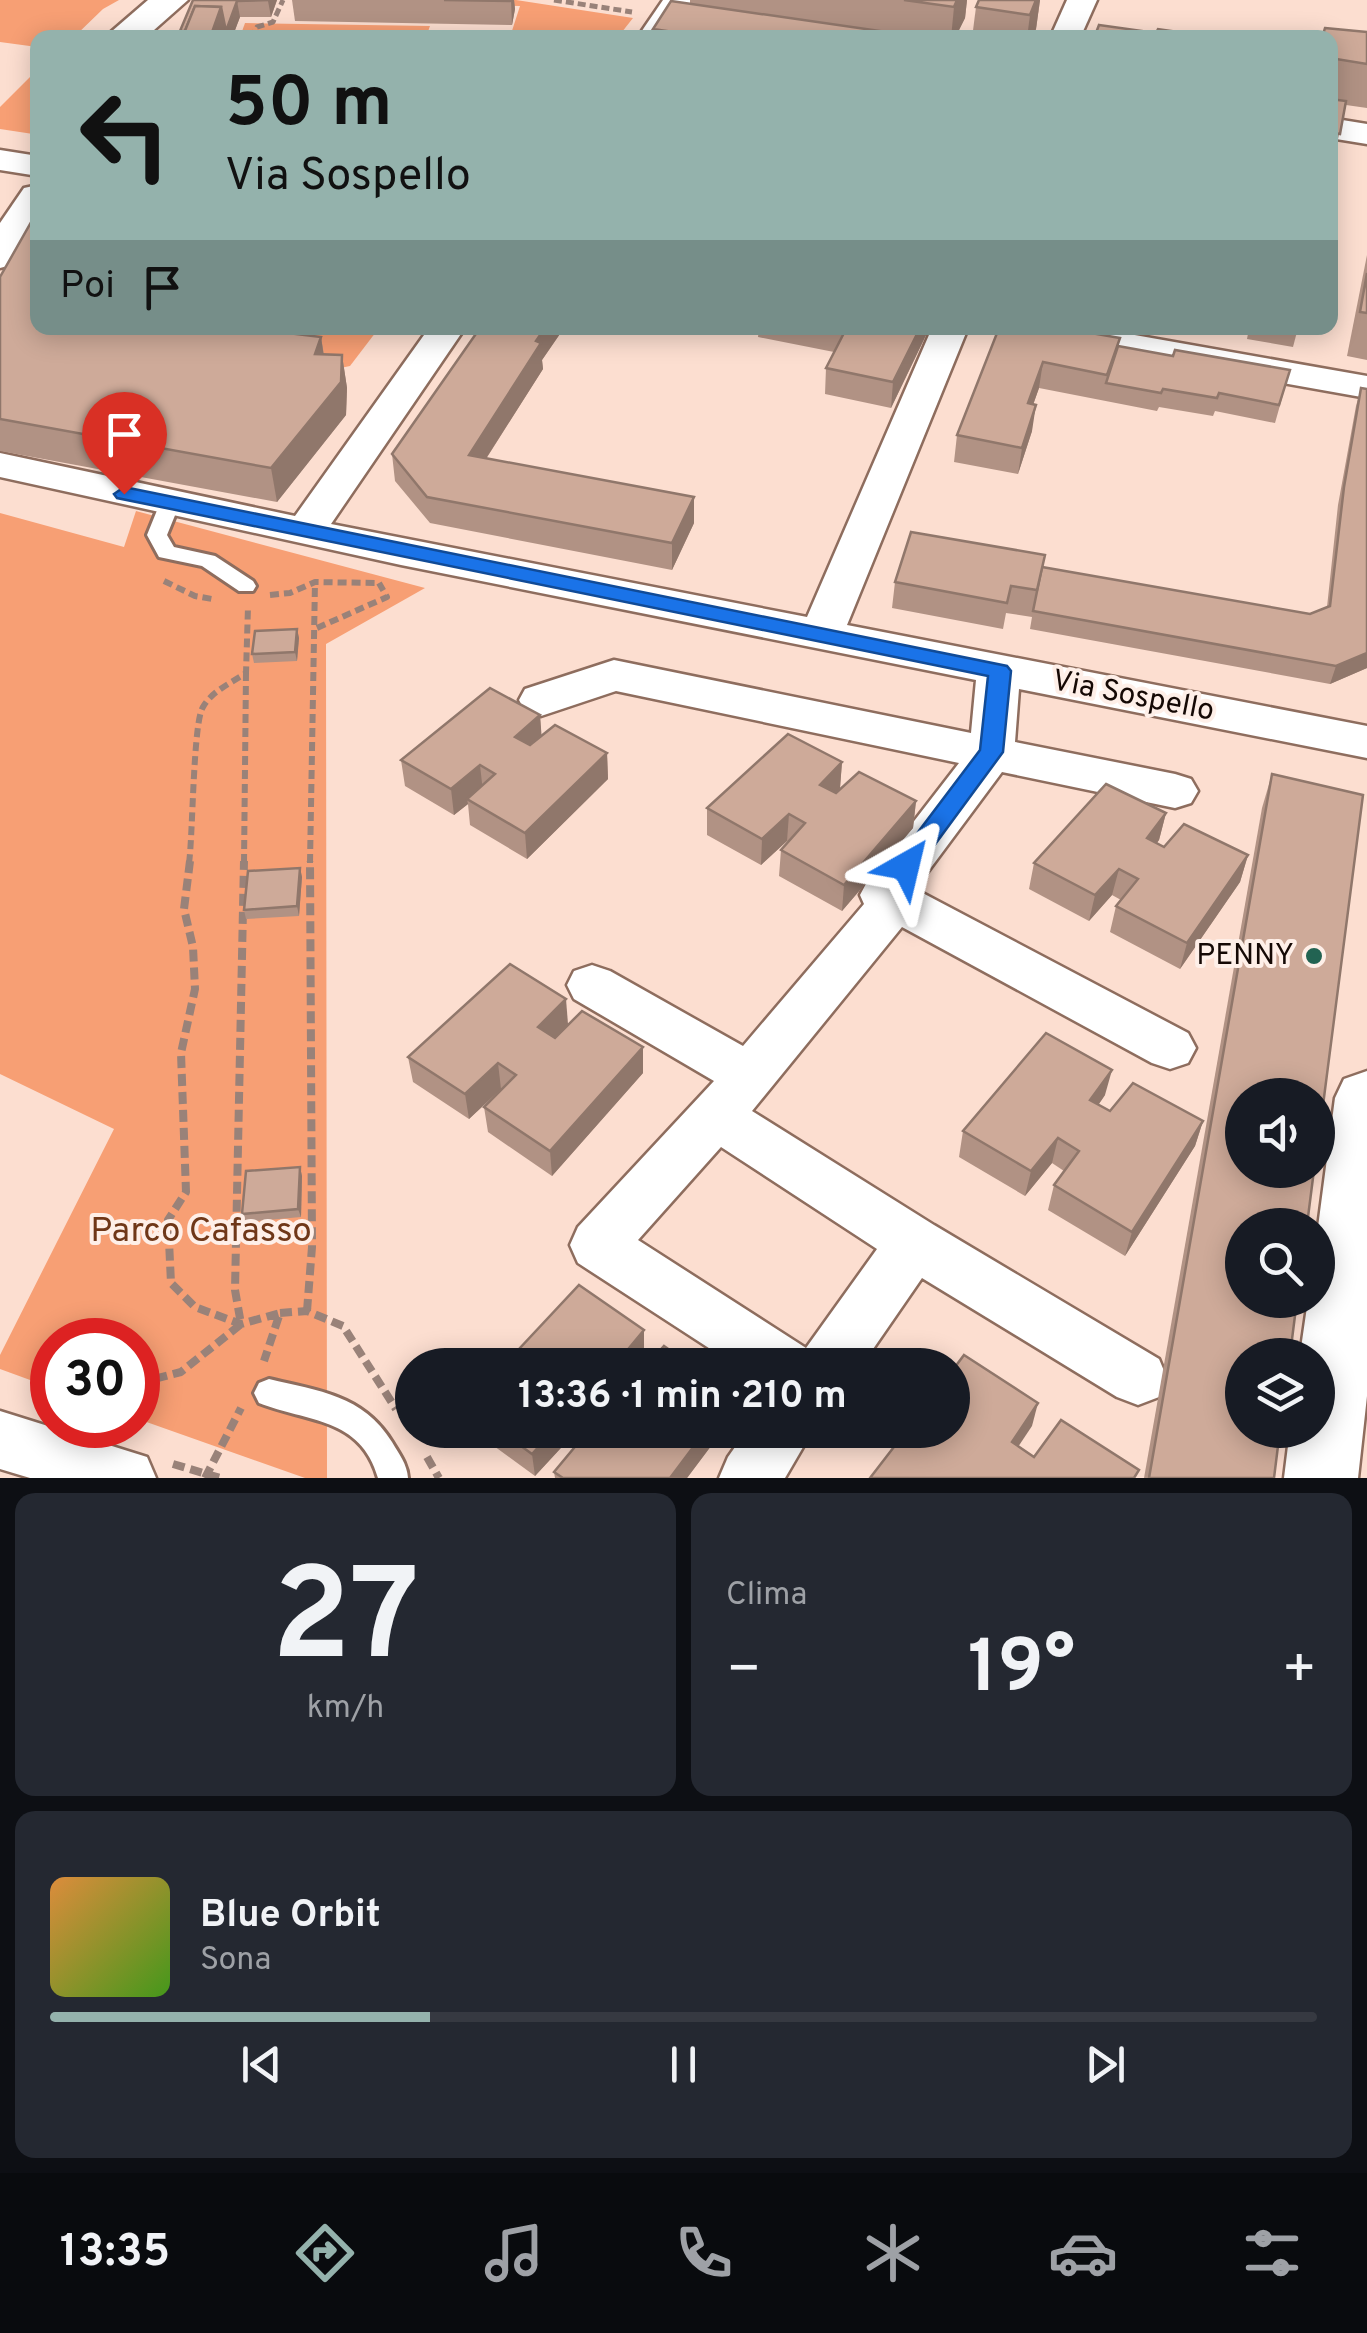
<!DOCTYPE html>
<html lang="it">
<head>
<meta charset="utf-8">
<style>
  :root { --surface:#171b24; --page:#242831; --text:#f1f3f6; --muted:#9ea1a6; --line:#363941; --accent:#94b2ac }
  body { margin:0; font-family:Overpass,sans-serif; background:var(--page); color:var(--text); height:100vh; display:flex; flex-direction:column; font-size:38px; white-space:nowrap }
  * { box-sizing:border-box; margin:0 }
  p { font-size:32px; color:var(--muted) }
  .icon { flex:none; width:55px; height:55px; fill:none; stroke:currentColor; stroke-width:2; stroke-linecap:round; stroke-linejoin:round }
  .map { position:relative; height:1478px; overflow:hidden }
  .drawer { display:flex; flex-direction:column; gap:15px; padding:15px; background:#0d0f14; flex:1 }
  .drawer>* { flex:none }
  .guide { position:absolute; left:30px; top:30px; width:1308px; height:305px; border-radius:20px; box-shadow:0 5px 25px #0003; background:#94b2ac; color:#111; overflow:hidden }
  .buttons { position:absolute; left:1225px; top:1078px; display:grid; gap:20px }
  .buttons a { display:grid; place-items:center; width:110px; height:110px; border-radius:50%; background:var(--surface); box-shadow:0 5px 25px #0003; font-size:50px }
  .speed { position:absolute; left:30px; top:1318px; display:flex; gap:20px; font-size:50px; font-weight:700; text-align:center }
  .speed>* { display:grid; place-content:center; width:130px; height:130px; border-radius:50%; background:var(--surface); box-shadow:0 5px 25px #0003; line-height:1 }
  .speed .limit { border:15px solid #d22; background:#fff; color:#111 }
  .pin { position:absolute; display:grid; place-items:center; width:85px; height:85px; color:#fff; margin:-102px -42px; border-radius:50% 50% 50% 0; rotate:-45deg; box-shadow:0 0 10px #0007 }
  .pin .icon { rotate:45deg }
  .me { position:absolute; width:110px; margin:-55px; rotate:37deg; stroke-linejoin:round; filter:drop-shadow(0 0 8px #0008) }
  .turn { display:flex; align-items:center; gap:35px; height:210px; padding:0 30px; font-size:45px }
  .turn .icon { width:130px; height:130px; stroke-width:2.5 }
  .turn b { display:block; font-size:70px; line-height:85px }
  .then { display:flex; align-items:center; height:95px; padding:0 30px; background:#0003; gap:20px; font-size:38px }
  .big { font-size:75px; font-weight:700; line-height:1.1 }
  .drawer .tile { flex:1; display:flex; flex-direction:column; justify-content:center; gap:15px; min-width:0; padding:0 35px; border-radius:20px; background:var(--page) }
  .drawer .dial { align-items:center; gap:0 }
  .dial b { font-size:130px; line-height:1 }
  .song { display:flex; align-items:center; gap:30px }
  .cover { width:120px; height:120px; border-radius:15px; background:linear-gradient(135deg,hsl(30 70% 55%),hsl(100 70% 35%)) }
  .played { height:10px; border-radius:5px; background:linear-gradient(90deg,var(--accent) 30%,var(--line) 30%) }
  .keys { display:flex; justify-content:space-around; direction:ltr }
  .heat { display:flex; justify-content:space-between; align-items:center; font-size:55px; direction:ltr }
  .drawer .tiles { flex:1; display:grid; gap:15px; grid-template-columns:1fr 1fr }
  .tile:last-child { grid-column:span 2 }
  .trip { position:absolute; left:395px; top:1348px; width:575px; height:100px; border-radius:50px; background:var(--surface); box-shadow:0 5px 25px #0003; font-weight:700; line-height:100px; text-align:center }
  .tab-bar { display:flex; height:160px; justify-content:space-around; align-items:center; background:#090b0e; color:var(--muted) }
  .tab-bar .icon { width:70px; height:70px }
  .tab-bar .active { color:var(--accent) }
  .tab-bar b { font-size:45px; color:var(--text) }
  .map>svg:first-child { display:block }
  .green { fill:#f79f74 }
  .lines { fill:none; stroke-linecap:round; stroke-linejoin:round }
  .service-casing { stroke:#8e6d5e; stroke-width:6 }
  .minor-casing { stroke:#8e6d5e; stroke-width:5 }
  .tertiary-casing { stroke:#8e6d5e; stroke-width:5 }
  .path-far2 { stroke:#998279; stroke-width:5; stroke-dasharray:8 4; stroke-linecap:butt }
  .path-far1 { stroke:#998279; stroke-width:6; stroke-dasharray:9 5; stroke-linecap:butt }
  .path { stroke:#998279; stroke-width:8; stroke-dasharray:12 6; stroke-linecap:butt }
  .service { fill:#fff; fill-rule:evenodd }
  .minor { fill:#fff; fill-rule:evenodd }
  .tertiary { fill:#fff; fill-rule:evenodd }
  .wall { fill:#b19284 }
  .shaded-wall { fill:#90776b }
  .building { fill:#ceaa99; stroke:#90776b; stroke-width:2.5 }
  .route { fill:#1a73e8; stroke:#114b97; stroke-width:2.5 }
  .poi-dot { fill:#226352; stroke:#feefe8; stroke-width:4 }
  .labels { text-anchor:middle; dominant-baseline:central; stroke-width:8; stroke-linejoin:round; paint-order:stroke }
  .street-label { font-size:30px; fill:#150905; stroke:#feefe8 }
  .poi-label { font-size:30px; fill:#150905; stroke:#feefe8; text-anchor:end }
  .near-park-label { font-size:35px; fill:#6f3718; stroke:#feefe8 }
</style>
</head>
<body>
<div class="map">
<svg width="1367" height="1478" viewBox="0 0 1367 1478">
  <rect width="100%" height="100%" fill="#fcded0"/>
  <g class="green">
    <polygon points="0,0 119,0 103,9 74,37 38,38 37,47 0,42"/>
    <polygon points="324,0 516,0 633,18 618,37 510,37 520,6"/>
    <polygon points="245,23 430,26 426,37 240,37"/>
    <polygon points="37,70 37,124 33,134 0,129 0,107"/>
    <polygon points="105,328 379,328 350,366 326,371"/>
    <polygon points="136,511 425,588 326,644 327,1478 305,1478 138,1419 138,1340 52,1340 52,1388 0,1369 0,1355 114,1129 0,1074 0,513 124,547"/>
  </g>
  <g class="lines">
    <g class="service-casing">
      <g id="service">
        <polygon points="170,497 180,503 167,535 174,547 215,556 253,581 256,586 253,591 239,591 202,566 159,557 147,535 160,503"/>
        <path d="M 269,1379 C 319,1391 363,1395 392,1442 C 399,1454 407,1464 408,1478 L 378,1478 C 361,1417 307,1422 259,1403 L 254,1393 L 259,1383 Z"/>
      </g>
    </g>
    <g class="minor-casing">
      <g id="minor">
        <polygon points="663,0 693,0 667,38 637,38"/>
        <polygon points="1067,0 1097,0 1080,38 1050,38"/>
        <polygon points="1330,118 1367,124 1367,144 1330,138"/>
        <polygon points="0,150 38,156 38,176 0,170"/>
        <path d="M 429,328 L 465,328 L 331,524 L 807,617 L 932,328 L 968,328 L 847,625 L 1367,726 L 1367,758 L 1019,689 L 1015,742 L 1175,774 L 1191,779 L 1198,791 L 1191,803 L 1175,808 L 1002,772 L 915,889 L 1188,1033 L 1196,1048 L 1188,1063 L 1170,1069 L 1152,1063 L 902,927 L 752,1111 L 934,1225 L 1159,1359 L 1167,1378 L 1159,1397 L 1138,1405 L 1117,1397 L 922,1278 L 862,1365 L 735,1365 L 578,1263 L 570,1245 L 578,1227 L 714,1081 L 574,999 L 567,985 L 574,971 L 592,965 L 610,971 L 743,1046 L 864,904 L 860,895 L 867,882 L 959,763 L 616,691 L 541,716 L 525,711 L 519,700 L 525,689 L 614,660 L 971,733 L 976,680 L 401,565 L 0,477 L 0,453 L 295,516 ZM 721,1147 L 877,1249 L 806,1348 L 638,1240 Z"/>
        <polygon points="1019,328 1095,328 1367,376 1367,398 1037,339 1024,336"/>
        <polygon points="0,1411 147,1457 156,1478 30,1478 0,1469"/>
        <polygon points="747,1430 813,1430 785,1478 719,1478 728,1457"/>
      </g>
    </g>
    <g class="tertiary-casing">
      <g id="tertiary">
        <polygon points="148,0 188,0 145,38 104,38"/>
        <polygon points="38,185 38,230 15,264 0,268 0,223 24,188"/>
        <polygon points="1367,1071 1367,1396 1358,1478 1284,1478 1290,1430 1318,1430 1318,1355 1300,1355 1308,1300 1318,1300 1318,1227 1335,1098 1344,1079"/>
      </g>
    </g>
    <g class="path-far2">
      <polyline points="554,0 632,12"/>
      <polyline points="251,38 257,27 273,22 283,0"/>
      <polyline points="388,38 395,36"/>
    </g>
    <g class="path-far1">
      <polyline points="164,581 195,596 212,599"/>
      <polyline points="270,595 290,593 315,582 375,583"/>
      <polyline points="317,628 387,597 379,583"/>
      <path d="M 189,863 C 193,835 193,722 203,707 C 212,691 231,683 246,673 L 248,607"/>
      <polyline points="244,863 246,673"/>
      <polyline points="310,863 315,582"/>
    </g>
    <g class="path">
      <polyline points="190,861 184,909 193,947 195,989 181,1053 186,1192 168,1220 171,1283 195,1307 241,1324 280,1313 264,1361"/>
      <polyline points="307,1311 312,1247 310,861"/>
      <polyline points="280,1313 307,1311 343,1326 396,1409"/>
      <polyline points="138,1383 181,1372 241,1324 235,1290 244,861"/>
      <polyline points="427,1457 439,1478"/>
      <polyline points="173,1464 220,1478"/>
      <polyline points="205,1478 241,1408"/>
    </g>
    <use href="#service" class="service"/>
    <use href="#minor" class="minor"/>
    <use href="#tertiary" class="tertiary"/>
  </g>
  <g class="wall">
    <polygon points="193,0 277,0 271,17 240,17 232,38 181,38 180,31"/>
    <polygon points="292,0 514,0 515,9 512,25 295,21"/>
    <polygon points="690,0 967,0 965,18 955,38 653,38 653,29 690,3"/>
    <polygon points="979,0 1040,0 1036,29 1032,38 972,38 976,7"/>
    <polygon points="1367,32 1367,108 1346,105 1330,173 1330,38"/>
    <polygon points="1367,255 1367,360 1347,356"/>
    <polygon points="0,277 38,328 198,331 321,337 324,355 342,355 347,388 346,415 277,502 0,451"/>
    <polygon points="480,328 564,328 542,360 543,369 486,459 694,523 672,570 430,523 395,481 392,454"/>
    <polygon points="759,328 928,328 928,331 891,408 825,394 826,368 834,352 758,337"/>
    <polygon points="999,328 1120,338 1118,346 1173,356 1290,370 1275,423 1215,411 1213,416 1159,407 1157,411 1039,388 1033,405 1032,431 1018,474 954,462 957,435"/>
    <polygon points="1249,328 1298,328 1293,347 1247,339"/>
    <polygon points="1361,388 1367,668 1330,684 1030,629 1032,617 1006,613 1003,629 892,608 895,582 1043,567 1310,614 1327,607 1338,505 1356,406"/>
    <polygon points="297,629 299,638 297,661 254,663 252,654"/>
    <polygon points="540,715 541,736 607,753 608,779 527,859 470,825 468,804 454,815 405,786 401,760"/>
    <polygon points="842,762 840,788 916,801 913,828 842,911 779,876 781,850 789,841 787,841 761,865 707,835 707,808"/>
    <polygon points="1272,774 1274,1478 1144,1478 1262,808"/>
    <polygon points="1166,813 1159,840 1157,843 1164,847 1248,855 1240,882 1180,969 1110,932 1116,906 1121,900 1112,895 1089,921 1029,889 1034,863"/>
    <polygon points="300,868 302,877 299,916 246,919 244,910"/>
    <polygon points="568,1024 555,1037 643,1047 643,1073 552,1176 488,1132 484,1107 501,1089 469,1119 413,1082 408,1057"/>
    <polygon points="1105,1095 1098,1105 1110,1111 1203,1121 1195,1146 1125,1256 1048,1210 1054,1185 1064,1171 1052,1163 1025,1196 959,1157 963,1131"/>
    <polygon points="300,1167 302,1176 301,1217 245,1222 242,1214"/>
    <polygon points="472,1430 723,1430 687,1478 555,1478 554,1472 579,1442 571,1437 535,1476"/>
  </g>
  <g class="shaded-wall">
    <polygon points="269,0 277,0 271,17 268,1"/>
    <polygon points="511,0 514,0 515,9 512,25"/>
    <polygon points="957,0 967,0 965,18 955,38 951,38 954,7"/>
    <polygon points="1036,0 1040,0 1036,29 1032,38 1027,38 1030,15"/>
    <polygon points="237,1 240,17 232,38 210,38 221,7"/>
    <polygon points="545,328 564,328 542,360 543,369 471,482 469,455"/>
    <polygon points="920,328 928,328 928,331 891,408 893,382"/>
    <polygon points="321,337 326,371 315,354"/>
    <polygon points="342,355 347,388 346,415 277,502 271,468"/>
    <polygon points="1043,362 1039,388 1024,430 1028,403"/>
    <polygon points="1036,405 1032,431 1018,474 1022,448"/>
    <polygon points="694,497 694,523 672,570 672,543"/>
    <polygon points="297,629 299,638 297,661 295,652"/>
    <polygon points="1367,653 1367,668 1330,684 1336,666"/>
    <polygon points="540,715 542,741 517,763 515,737"/>
    <polygon points="607,753 608,779 527,859 525,833"/>
    <polygon points="842,762 840,788 819,811 820,785"/>
    <polygon points="480,765 483,792 467,799 468,804 454,815 451,789"/>
    <polygon points="916,801 913,828 842,911 844,885"/>
    <polygon points="1166,813 1159,840 1140,864 1147,838"/>
    <polygon points="789,814 787,841 761,865 762,839"/>
    <polygon points="1248,855 1240,882 1180,969 1187,943"/>
    <polygon points="300,868 302,877 299,916 297,906"/>
    <polygon points="1119,869 1112,895 1089,921 1095,895"/>
    <polygon points="566,999 568,1024 540,1053 538,1027"/>
    <polygon points="643,1047 643,1073 552,1176 550,1151"/>
    <polygon points="498,1063 501,1089 469,1119 465,1094"/>
    <polygon points="1112,1070 1105,1095 1084,1126 1090,1100"/>
    <polygon points="1203,1121 1195,1146 1125,1256 1132,1232"/>
    <polygon points="1058,1138 1052,1163 1025,1196 1031,1171"/>
    <polygon points="300,1167 302,1176 301,1217 298,1209"/>
    <polygon points="644,1330 644,1353 635,1365 615,1365"/>
    <polygon points="1038,1403 1032,1426 1006,1465 1012,1442"/>
    <polygon points="554,1430 570,1430 571,1437 535,1476 532,1454"/>
    <polygon points="706,1430 723,1430 687,1478 670,1478"/>
  </g>
  <g class="building">
    <polygon points="193,0 269,0 237,1 226,31 221,7 195,6 185,31 180,31"/>
    <polygon points="444,0 511,0 510,1"/>
    <polygon points="904,0 957,0 954,7"/>
    <polygon points="979,0 1036,0 1030,15 976,7"/>
    <polygon points="671,1 928,38 714,38 653,29"/>
    <polygon points="195,6 221,7 210,38 182,38"/>
    <polygon points="1099,25 1156,33 1158,29 1220,38 1094,38"/>
    <polygon points="1325,28 1367,32 1367,64 1330,58 1330,38 1322,38"/>
    <polygon points="1330,99 1346,101 1340,134 1330,132"/>
    <polygon points="38,210 38,328 191,328 190,331 263,330 321,337 315,354 342,355 341,382 271,468 0,419 0,277"/>
    <polygon points="1367,273 1367,313 1360,312"/>
    <polygon points="480,328 545,328 536,341 541,343 469,455 694,497 672,543 427,497 392,454"/>
    <polygon points="840,328 920,328 893,382 826,368 846,329"/>
    <polygon points="999,328 1062,328 1120,338 1107,375 1043,362 1028,403 1036,405 1022,448 957,435"/>
    <polygon points="1118,346 1173,356 1175,350 1290,370 1279,405 1219,393 1217,398 1163,389 1161,393 1106,383"/>
    <polygon points="1361,388 1367,389 1367,653 1336,666 1033,611 1042,567 1310,614 1330,606 1344,487"/>
    <polygon points="911,532 1045,555 1037,590 1011,586 1007,603 895,582"/>
    <polygon points="297,629 295,652 252,654 255,631"/>
    <polygon points="490,688 540,715 515,737 530,745 555,725 607,753 525,833 467,799 495,774 480,765 451,789 401,760"/>
    <polygon points="788,734 842,762 820,785 836,793 859,772 916,801 844,885 781,850 805,823 789,814 762,839 707,808"/>
    <polygon points="1272,774 1363,795 1318,1144 1318,1095 1242,1095 1242,1170 1314,1170 1307,1225 1242,1225 1242,1300 1297,1300 1290,1355 1242,1355 1242,1430 1280,1430 1274,1478 1149,1478"/>
    <polygon points="1106,784 1166,813 1147,838 1164,847 1184,824 1248,855 1187,943 1116,906 1138,879 1119,869 1095,895 1034,863"/>
    <polygon points="300,868 297,906 244,910 248,871"/>
    <polygon points="510,964 566,999 538,1027 555,1038 582,1011 643,1047 550,1151 484,1107 516,1075 498,1063 465,1094 408,1057"/>
    <polygon points="1046,1033 1112,1070 1090,1100 1110,1111 1133,1083 1203,1121 1132,1232 1054,1185 1079,1151 1058,1138 1031,1171 963,1131"/>
    <polygon points="300,1167 298,1209 242,1214 246,1171"/>
    <polygon points="579,1285 644,1330 615,1365 504,1365"/>
    <polygon points="664,1346 691,1365 647,1365"/>
    <polygon points="964,1355 1038,1403 1012,1442 1034,1457 1061,1420 1139,1470 1134,1478 870,1478 907,1430 952,1430 952,1371"/>
    <polygon points="499,1430 554,1430 532,1454"/>
    <polygon points="589,1430 706,1430 670,1478 563,1478 554,1472"/>
  </g>
  <polygon class="route" points="124,487 1007,666 1011,671 1003,752 914,873 897,873 894,866 897,860 980,750 988,676 117,498 114,494"/>
  <circle class="poi-dot" cx="1314" cy="956" r="10"/>
  <g class="labels">
    <g class="street-label">
      <text transform="translate(1133 697) rotate(11)">Via Sospello</text>
    </g>
    <g class="poi-label">
      <text x="1294" y="956">PENNY</text>
    </g>
    <g class="near-park-label">
      <text x="201" y="1232">Parco Cafasso</text>
    </g>
  </g>
</svg>
<div class="buttons">
<a><svg class="icon" aria-label="sound" viewBox="0 0 24 24"><path d="M4 9h4l5-4v14l-5-4H4zM17 9q2 3 0 6"/></svg></a>
<a><svg class="icon" aria-label="search" viewBox="0 0 24 24"><circle cx="10" cy="10" r="6"/><path d="M15 15l6 6"/></svg></a>
<a><svg class="icon" aria-label="layers" viewBox="0 0 24 24"><path d="M12 4l9 5-9 5-9-5zM3 14l9 5 9-5"/></svg></a>
</div>
<div class="speed"><div class="limit">30</div></div>
<div class="pin" style="left:124px;top:494px;background:#d93025"><svg class="icon" aria-label="arrive" viewBox="0 0 24 24"><path d="M6 21V4h12l-3 4 3 4H6"/></svg></div>
<svg class="me" style="left:906px;top:866px" viewBox="-20 -20 40 40"><path d="M0-17L14 15 0 8-14 15z" fill="#1a73e8" stroke="#fff" stroke-width="4"/></svg>
<div class="trip">13:36 · 1 min · 210 m</div>
<div class="guide">
<div class="turn"><svg class="icon" aria-label="left" viewBox="0 0 24 24"><path d="M17 20v-9H6M10 6l-5 5 5 5"/></svg><div><b>50 m</b>Via Sospello</div></div>
<div class="then">Poi<svg class="icon" aria-label="arrive" viewBox="0 0 24 24"><path d="M6 21V4h12l-3 4 3 4H6"/></svg></div>
</div>
</div>
<section class="drawer">
<div class="tiles">
<div class="tile dial"><b>27</b><p>km/h</p></div>
<div class="tile"><p>Clima</p>
<div class="heat"><a>−</a><b class="big">19°</b><a>+</a></div>
</div>
<div class="tile">
<div class="song"><i class="cover"></i><div><b>Blue Orbit</b><p>Sona</p></div></div>
<div class="played"></div>
<div class="keys"><svg class="icon" aria-label="previous" viewBox="0 0 24 24"><path d="M18 5L8 12l10 7zM5 5v14"/></svg><svg class="icon" aria-label="pause" viewBox="0 0 24 24"><path d="M8 5v14M16 5v14"/></svg><svg class="icon" aria-label="next" viewBox="0 0 24 24"><path d="M6 5l10 7-10 7zM19 5v14"/></svg></div>
</div>
</div>
</section>
<nav class="tab-bar">
<b>13:35</b>
<svg class="icon active" aria-label="directions" viewBox="0 0 24 24"><path d="M12 3l9 9-9 9-9-9zM9 14v-3h6M13 9l2 2-2 2"/></svg>
<svg class="icon" aria-label="music" viewBox="0 0 24 24"><path d="M9 18V5l10-2v13"/><circle cx="6" cy="18" r="3"/><circle cx="16" cy="16" r="3"/></svg>
<svg class="icon" aria-label="phone" viewBox="0 0 24 24"><path d="M5 4h4l2 5-3 2q2 4 5 5l2-3 5 2v4C11 20 4 13 5 4z"/></svg>
<svg class="icon" aria-label="climate" viewBox="0 0 24 24"><path d="M12 3v18M4 7l16 10M4 17L20 7"/></svg>
<svg class="icon" aria-label="car" viewBox="0 0 24 24"><path d="M5 17H2v-5l4-1 3-4h7l3 4 3 1v5h-3M9 17h6M6 11h13"/><circle cx="7" cy="17" r="2"/><circle cx="17" cy="17" r="2"/></svg>
<svg class="icon" aria-label="filters" viewBox="0 0 24 24"><path d="M4 7h16M4 17h16"/><circle cx="9" cy="7" r="2"/><circle cx="15" cy="17" r="2"/></svg>
</nav>
</body>
</html>
